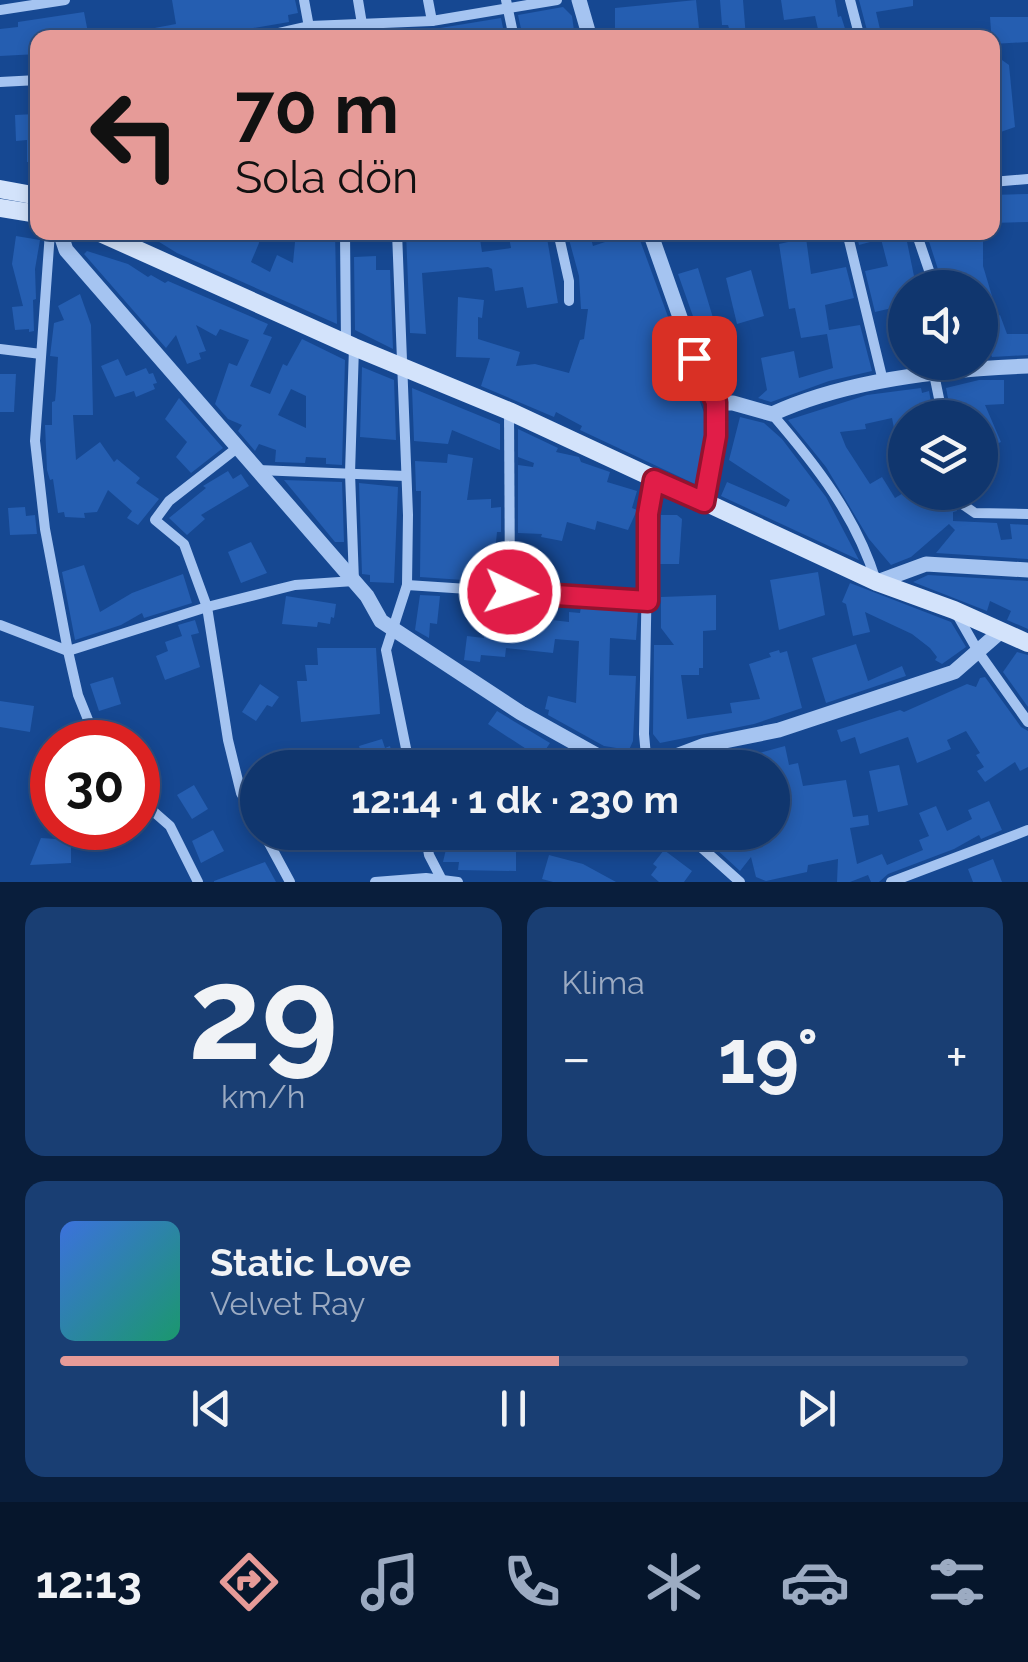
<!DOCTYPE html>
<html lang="tr">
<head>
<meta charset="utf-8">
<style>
  :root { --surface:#10366e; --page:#193e73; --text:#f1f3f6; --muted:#9cabc2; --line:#305081; --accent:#e69b98 }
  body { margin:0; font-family:Raleway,sans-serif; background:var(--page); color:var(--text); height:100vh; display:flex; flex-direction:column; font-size:38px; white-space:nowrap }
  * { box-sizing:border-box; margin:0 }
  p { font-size:32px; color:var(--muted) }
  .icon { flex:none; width:55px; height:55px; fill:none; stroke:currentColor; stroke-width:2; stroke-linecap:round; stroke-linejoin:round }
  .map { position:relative; height:882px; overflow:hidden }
  .panel { display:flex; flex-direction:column; gap:25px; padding:25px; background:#091e3c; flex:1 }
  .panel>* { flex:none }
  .banner { position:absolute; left:30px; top:30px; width:970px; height:210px; border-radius:20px; box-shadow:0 5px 15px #0003,0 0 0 2px var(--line); background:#e69b98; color:#111; overflow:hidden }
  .tools { position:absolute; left:888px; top:270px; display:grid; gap:20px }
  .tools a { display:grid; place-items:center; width:110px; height:110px; border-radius:50%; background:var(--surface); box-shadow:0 5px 15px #0003,0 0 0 2px var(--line); font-size:50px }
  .speed { position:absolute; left:30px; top:720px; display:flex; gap:20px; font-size:50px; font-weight:700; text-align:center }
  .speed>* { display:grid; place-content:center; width:130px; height:130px; border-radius:50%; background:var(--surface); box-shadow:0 5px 15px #0003,0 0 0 2px var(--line); line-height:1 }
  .speed .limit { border:15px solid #d22; background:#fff; color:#111 }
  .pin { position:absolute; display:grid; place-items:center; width:85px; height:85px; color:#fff; margin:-42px; border-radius:20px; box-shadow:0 5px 15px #0006 }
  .me { position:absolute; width:110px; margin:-55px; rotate:94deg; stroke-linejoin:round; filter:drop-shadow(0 0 8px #0008) }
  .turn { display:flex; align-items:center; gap:35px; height:210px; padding:0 40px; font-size:45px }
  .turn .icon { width:130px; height:130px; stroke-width:2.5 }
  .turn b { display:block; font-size:70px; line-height:85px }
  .big { font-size:75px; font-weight:700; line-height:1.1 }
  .panel .widget { flex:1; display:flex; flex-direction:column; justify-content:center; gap:15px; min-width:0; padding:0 35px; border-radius:20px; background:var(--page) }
  .panel .dial { align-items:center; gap:0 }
  .dial b { font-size:130px; line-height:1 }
  .song { display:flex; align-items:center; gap:30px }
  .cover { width:120px; height:120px; border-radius:15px; background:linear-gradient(135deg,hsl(220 70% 55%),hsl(160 70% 35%)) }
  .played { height:10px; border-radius:5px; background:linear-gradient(90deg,var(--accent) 55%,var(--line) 55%) }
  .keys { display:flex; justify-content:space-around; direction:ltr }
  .heat { display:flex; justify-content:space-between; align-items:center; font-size:55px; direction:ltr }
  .panel .tiles { flex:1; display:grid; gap:25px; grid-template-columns:1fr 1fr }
  .widget:last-child { grid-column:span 2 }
  .trip { position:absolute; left:240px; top:750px; width:550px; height:100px; border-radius:50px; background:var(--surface); box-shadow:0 5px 15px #0003,0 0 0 2px var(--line); font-weight:700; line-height:100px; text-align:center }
  .menu { display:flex; height:160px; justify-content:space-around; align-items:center; background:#06162c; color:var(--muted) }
  .menu .icon { width:70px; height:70px }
  .menu .on { color:var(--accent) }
  .menu b { font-size:45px; color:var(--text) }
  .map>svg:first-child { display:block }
  .building { fill:#255eb1; fill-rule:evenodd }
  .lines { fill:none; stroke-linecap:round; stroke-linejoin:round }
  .minor { stroke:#a5c4f1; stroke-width:10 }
  .tertiary { stroke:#a5c4f1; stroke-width:15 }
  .secondary { stroke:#d3e3fb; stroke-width:18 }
  .route-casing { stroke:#92132f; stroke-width:25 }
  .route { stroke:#e11d48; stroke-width:18 }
</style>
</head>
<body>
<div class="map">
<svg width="1028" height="882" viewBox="0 0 1028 882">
  <rect width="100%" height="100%" fill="#164892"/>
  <g class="building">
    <polygon points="172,0 295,0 298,13 288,15 289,22 218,34 218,38 133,38 133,32 176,24"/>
    <polygon points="696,0 700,38 615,38 615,8"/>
    <polygon points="720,0 743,0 746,38 732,38 728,25 722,25"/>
    <polygon points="781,0 835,0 838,17 841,16 848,38 820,38 815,16 784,20"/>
    <polygon points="859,0 913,0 913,6 876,12 882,38 869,38"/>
    <polygon points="563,7 572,16 575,38 523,38 518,15"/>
    <polygon points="84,12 89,38 38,38 38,54 0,56 0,29 18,27 18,22"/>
    <polygon points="990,17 1028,17 1028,42 992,44"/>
    <polygon points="501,18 505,38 428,38 428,30"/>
    <polygon points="992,53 1009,65 1015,127 992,135"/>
    <polygon points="36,114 38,162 27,162 27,140 16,141 15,115"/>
    <polygon points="1028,194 1028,222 992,223 992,195"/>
    <polygon points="143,232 258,232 259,243 251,262 270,272 277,255 293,263 296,232 335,232 337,324 177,253"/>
    <polygon points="406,232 479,232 482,252 511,248 508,232 546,232 558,303 527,308 523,287 495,291 492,269 488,267 422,273 426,334 410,333"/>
    <polygon points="567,232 589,232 593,246 614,239 612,232 637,232 689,374 686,375 692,381 705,415 705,435 695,484 580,430 582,426 556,412 554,417 481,386 490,358 456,357 458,297 484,300 482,318 478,317 478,339 520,352 516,366 535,364 569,373 580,340 584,339 588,309 581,309 579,276"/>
    <polygon points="856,232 905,232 914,276 921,274 926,288 905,288 905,305 875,312 865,271 888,266 881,239 859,245"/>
    <polygon points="926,232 950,232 952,238 983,238 983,266 998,316 1000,315 1007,334 1028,334 1028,355 992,357 990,352 980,354 980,288 944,288"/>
    <polygon points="16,236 40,240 35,269 36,299 33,300 34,331 29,332 29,329 15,330 12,307 23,306 12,264"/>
    <polygon points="806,238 811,274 846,267 854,298 825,305 829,330 860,325 872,371 829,381 771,402 758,398 767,390 761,358 794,351 799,378 833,368 827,334 801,338 795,308 789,309 779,244"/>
    <path d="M 87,251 L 128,264 L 148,277 L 151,275 L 165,283 L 168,281 L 268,324 L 263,334 L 272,337 L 250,386 L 270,394 L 283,364 L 287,366 L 302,339 L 345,360 L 342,465 L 326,464 L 326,458 L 306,457 L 305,463 L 275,462 L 276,450 L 259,444 L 255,451 L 238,431 L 242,425 L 228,419 L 215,404 L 229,363 L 237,366 L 249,340 L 220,329 L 216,336 L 196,325 L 206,351 L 199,353 L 201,359 L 187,364 L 176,335 L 166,348 L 84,254 ZM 291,389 L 306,396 L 306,428 L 278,415 Z"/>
    <polygon points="376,256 376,270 390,270 393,349 355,330 354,257"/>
    <polygon points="698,268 720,341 724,340 730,362 711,367 678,274"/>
    <polygon points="751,270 764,316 737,324 726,278"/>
    <polygon points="80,294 91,325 93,415 73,415 76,460 100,442 114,462 117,459 140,478 136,483 159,499 138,525 127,518 132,511 108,490 97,512 84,513 85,518 65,517 64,512 58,513 53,479 50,480 47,470 45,425 52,425 52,402 55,401 56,391 58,357 50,356 54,323 64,320 58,306"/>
    <polygon points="118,359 126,376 146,368 149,374 153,373 157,383 153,384 155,389 136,397 134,391 115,397 101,366"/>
    <polygon points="362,367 394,380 396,440 360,437"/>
    <polygon points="0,374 16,374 14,412 0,412"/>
    <polygon points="979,380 1004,380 1004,404 985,405 1001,442 980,451 980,418 952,418 946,388"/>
    <polygon points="412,388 500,424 500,450 452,430 448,444 414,441"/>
    <polygon points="921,388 922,393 929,391 934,418 905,418 905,459 900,459 892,418 865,424 866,429 840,432 846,447 870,484 882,477 895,498 905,492 951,492 957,511 953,512 953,521 997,523 1001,540 1012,539 1010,524 1028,525 1028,559 936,553 955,530 949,524 911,557 891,565 869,539 826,467 788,420 867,395"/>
    <polygon points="179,398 223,448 191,473 176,457 187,442 165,419"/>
    <polygon points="740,417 764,423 782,439 826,497 859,560 721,496 727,482 786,507 790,500 729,460"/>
    <polygon points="518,429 558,448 556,452 579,457 581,462 610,472 607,482 637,491 632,508 637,510 628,530 597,521 595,530 567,522 562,541 541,537 542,534 518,533 518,465 533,467 534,463 518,457"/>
    <polygon points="448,454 473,458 467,500 491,499 491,508 501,507 501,532 497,532 492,582 420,577 421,491 416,491 415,461 447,463"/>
    <polygon points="228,471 233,479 241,474 249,486 201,515 205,519 187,535 169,518 206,488 203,486"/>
    <polygon points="284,480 342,482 344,542 335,542"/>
    <polygon points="359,483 398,487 394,583 370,582 370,575 362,574"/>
    <polygon points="25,507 26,516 35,515 37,534 10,535 8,508"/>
    <polygon points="661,515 677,515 682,519 679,564 659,564"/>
    <polygon points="251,542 267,573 241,583 228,552"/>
    <polygon points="84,565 100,612 132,593 183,574 192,603 144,618 142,613 121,625 75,640 62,572"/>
    <polygon points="818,572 825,615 779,630 770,580"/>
    <polygon points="928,575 1028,581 1028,629 1007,620 1011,611 990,601 987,611 913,582"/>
    <polygon points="850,583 951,622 966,647 942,664 935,660 937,657 930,648 912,634 865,612 870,632 853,636 846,604 842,602"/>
    <polygon points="420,595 440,596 437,624 430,623 429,638 415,630"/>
    <polygon points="716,595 716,630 703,631 703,668 699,668 699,675 681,675 687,719 732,713 730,703 760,699 749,664 771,657 769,653 779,650 780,653 787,651 802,708 754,724 660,743 653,734 654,645 674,645 661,628 661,597"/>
    <polygon points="286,596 336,604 334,618 331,617 330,624 318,622 317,627 282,624"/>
    <polygon points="484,602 502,604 501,614 569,622 569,612 580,613 581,607 638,611 636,640 610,638 609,675 636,676 633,741 629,750 604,746 548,715 549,710 545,709 548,696 576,703 579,641 555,639 553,653 506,648 505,657 481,655 480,662 464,660 467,636 484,638"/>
    <polygon points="195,620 199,633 191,635 200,667 165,680 156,656 168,651 165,642 182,636 178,625"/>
    <polygon points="856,644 868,681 902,666 906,676 826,703 812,658"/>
    <polygon points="317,648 376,648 380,714 301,722 297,681 307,681 305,665 318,665"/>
    <polygon points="1017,652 1028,655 1028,707 1003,672"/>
    <polygon points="113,677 121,704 99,711 90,684"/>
    <polygon points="985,677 1021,727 1028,731 1028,767 1020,771 1015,762 985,782 977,771 984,767 976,755 980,753 966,731 947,740 951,749 917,763 908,737 860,754 855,737 841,742 837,730 900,710 904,712 967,684 976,687 980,678"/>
    <polygon points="260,684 279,697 272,707 267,705 256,721 242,712"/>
    <polygon points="0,701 34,706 30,732 0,727"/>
    <polygon points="497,711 550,743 540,758 488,724"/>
    <polygon points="382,739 385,748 390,746 393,757 380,765 365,768 359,746"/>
    <polygon points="785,746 789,765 798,763 803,786 846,780 853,817 868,815 869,825 850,828 857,864 882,854 887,865 923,850 919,840 929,836 919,813 936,806 947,831 972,819 968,810 989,801 1002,830 981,839 979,835 954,849 888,874 879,882 871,882 868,875 850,882 837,882 838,859 808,865 807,872 766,881 756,877 751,857 740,871 702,836 704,832 715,832 721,837 727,832 747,849 746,832 780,832 777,805 782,804 773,768 722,768 721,759 745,757"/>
    <polygon points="899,765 908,805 878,812 869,771"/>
    <polygon points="194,785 208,809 192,819 177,795"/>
    <polygon points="213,830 224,851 201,863 192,841"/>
    <polygon points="450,832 516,835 516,871 458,870 459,862 443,862"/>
    <polygon points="41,838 71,840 71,863 30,865"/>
    <polygon points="664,850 692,871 684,882 659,882 651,875 657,867 653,864"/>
    <polygon points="549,855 583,864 616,882 553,882 542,879"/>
    <polygon points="993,859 1002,882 973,882 968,869"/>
    <polygon points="265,862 276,882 214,882 214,881"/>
  </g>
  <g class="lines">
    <g class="minor">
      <polyline points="304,0 311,38"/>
      <polyline points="358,0 362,24"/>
      <polyline points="428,0 432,21"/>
      <polyline points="506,0 514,38"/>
      <polyline points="850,0 860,38"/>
      <polyline points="0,10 65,0"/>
      <polyline points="257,38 310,26 432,21 557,0"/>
      <polyline points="0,82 38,80"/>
      <polyline points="992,182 1028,179"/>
      <polyline points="50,232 35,441 45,529 68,651 78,695 97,742"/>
      <polyline points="345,232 346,343"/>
      <polyline points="397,232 408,515 407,585 386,650 410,768"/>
      <polyline points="558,232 569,281 569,301"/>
      <polyline points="847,232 883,381"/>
      <polyline points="916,232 935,288"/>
      <polyline points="0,349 41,354"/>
      <polyline points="934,374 943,418"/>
      <polyline points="509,411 510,592"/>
      <path d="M 772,414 C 816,465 856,516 876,581"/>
      <polyline points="237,448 169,501 155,520 184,544 207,607 228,740 241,793 258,823"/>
      <polyline points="258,470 406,476"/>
      <polyline points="960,492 962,504 975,513 1028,514"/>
      <polyline points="407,585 648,601"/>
      <polyline points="955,611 979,653 1028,722"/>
      <polyline points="0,625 68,651 207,607 295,585 354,581 350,473 354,347"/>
      <polyline points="647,767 644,734 648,514 654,479"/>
      <polyline points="388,768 409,760"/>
      <polyline points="138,798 170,826 198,882"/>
      <polyline points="263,832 290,882"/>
      <polyline points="425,832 429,855 443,882"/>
      <polyline points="684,832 740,882"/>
      <polyline points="375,882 426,878 458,882"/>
      <polyline points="891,882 1028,830"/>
    </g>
    <g class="tertiary">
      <polyline points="579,0 590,38"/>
      <polyline points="60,232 66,250 367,596 381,621 521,713 600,757 647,767 705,745 779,730 954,672 1001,631"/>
      <polyline points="650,232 694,357 716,403 716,436 703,502"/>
      <path d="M 716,403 L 733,403 L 772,414 C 847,379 946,369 1028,366"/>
      <polyline points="877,582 926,564 1028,570"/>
    </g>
    <g class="secondary">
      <polyline points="0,189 38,196"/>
      <polyline points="0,208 38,214"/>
      <polyline points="98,232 354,347 509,411 877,582 954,610 1028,643"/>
    </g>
  </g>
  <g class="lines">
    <g class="route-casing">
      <polyline id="route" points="510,592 648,601 648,514 654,480 704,502 716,436 716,402 694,358"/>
    </g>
    <use href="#route" class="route"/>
  </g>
</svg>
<div class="tools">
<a><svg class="icon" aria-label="sound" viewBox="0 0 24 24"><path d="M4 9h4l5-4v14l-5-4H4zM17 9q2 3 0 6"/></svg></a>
<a><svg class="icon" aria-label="layers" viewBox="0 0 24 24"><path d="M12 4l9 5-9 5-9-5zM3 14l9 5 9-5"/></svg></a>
</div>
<div class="speed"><div class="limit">30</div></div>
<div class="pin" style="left:694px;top:358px;background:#d93025"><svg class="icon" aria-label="arrive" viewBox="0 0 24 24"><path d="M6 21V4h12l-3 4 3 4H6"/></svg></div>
<svg class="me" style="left:510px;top:592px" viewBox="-20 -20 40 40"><circle r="17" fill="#e11d48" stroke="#fff" stroke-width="3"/><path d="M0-11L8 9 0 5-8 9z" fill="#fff"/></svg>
<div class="trip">12:14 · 1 dk · 230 m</div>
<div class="banner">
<div class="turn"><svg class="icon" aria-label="left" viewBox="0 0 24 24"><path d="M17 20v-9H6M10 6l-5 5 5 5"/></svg><div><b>70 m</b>Sola dön</div></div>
</div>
</div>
<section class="panel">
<div class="tiles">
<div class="widget dial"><b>29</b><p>km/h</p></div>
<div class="widget"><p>Klima</p>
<div class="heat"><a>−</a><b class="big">19°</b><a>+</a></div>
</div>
<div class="widget">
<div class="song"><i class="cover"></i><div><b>Static Love</b><p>Velvet Ray</p></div></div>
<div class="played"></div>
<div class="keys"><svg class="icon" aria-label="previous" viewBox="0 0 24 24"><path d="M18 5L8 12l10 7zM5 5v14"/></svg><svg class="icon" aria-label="pause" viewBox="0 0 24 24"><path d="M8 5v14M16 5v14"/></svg><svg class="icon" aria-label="next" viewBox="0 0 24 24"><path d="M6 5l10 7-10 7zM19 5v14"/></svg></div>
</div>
</div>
</section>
<nav class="menu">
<b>12:13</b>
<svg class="icon on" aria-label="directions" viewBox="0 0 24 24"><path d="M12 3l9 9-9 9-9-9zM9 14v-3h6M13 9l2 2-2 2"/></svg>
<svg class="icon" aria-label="music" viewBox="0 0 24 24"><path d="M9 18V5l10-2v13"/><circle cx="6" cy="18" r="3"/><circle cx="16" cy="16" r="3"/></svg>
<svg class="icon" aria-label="phone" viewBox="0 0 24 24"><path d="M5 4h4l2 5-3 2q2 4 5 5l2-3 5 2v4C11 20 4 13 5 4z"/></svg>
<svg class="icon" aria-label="climate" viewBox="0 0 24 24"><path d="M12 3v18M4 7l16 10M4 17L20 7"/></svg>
<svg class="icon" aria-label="car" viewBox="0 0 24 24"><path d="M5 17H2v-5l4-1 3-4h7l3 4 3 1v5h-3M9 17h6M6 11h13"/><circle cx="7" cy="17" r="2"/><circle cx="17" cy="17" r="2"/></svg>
<svg class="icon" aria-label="filters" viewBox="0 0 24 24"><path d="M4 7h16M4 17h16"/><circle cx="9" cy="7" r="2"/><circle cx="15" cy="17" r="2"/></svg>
</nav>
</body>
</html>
